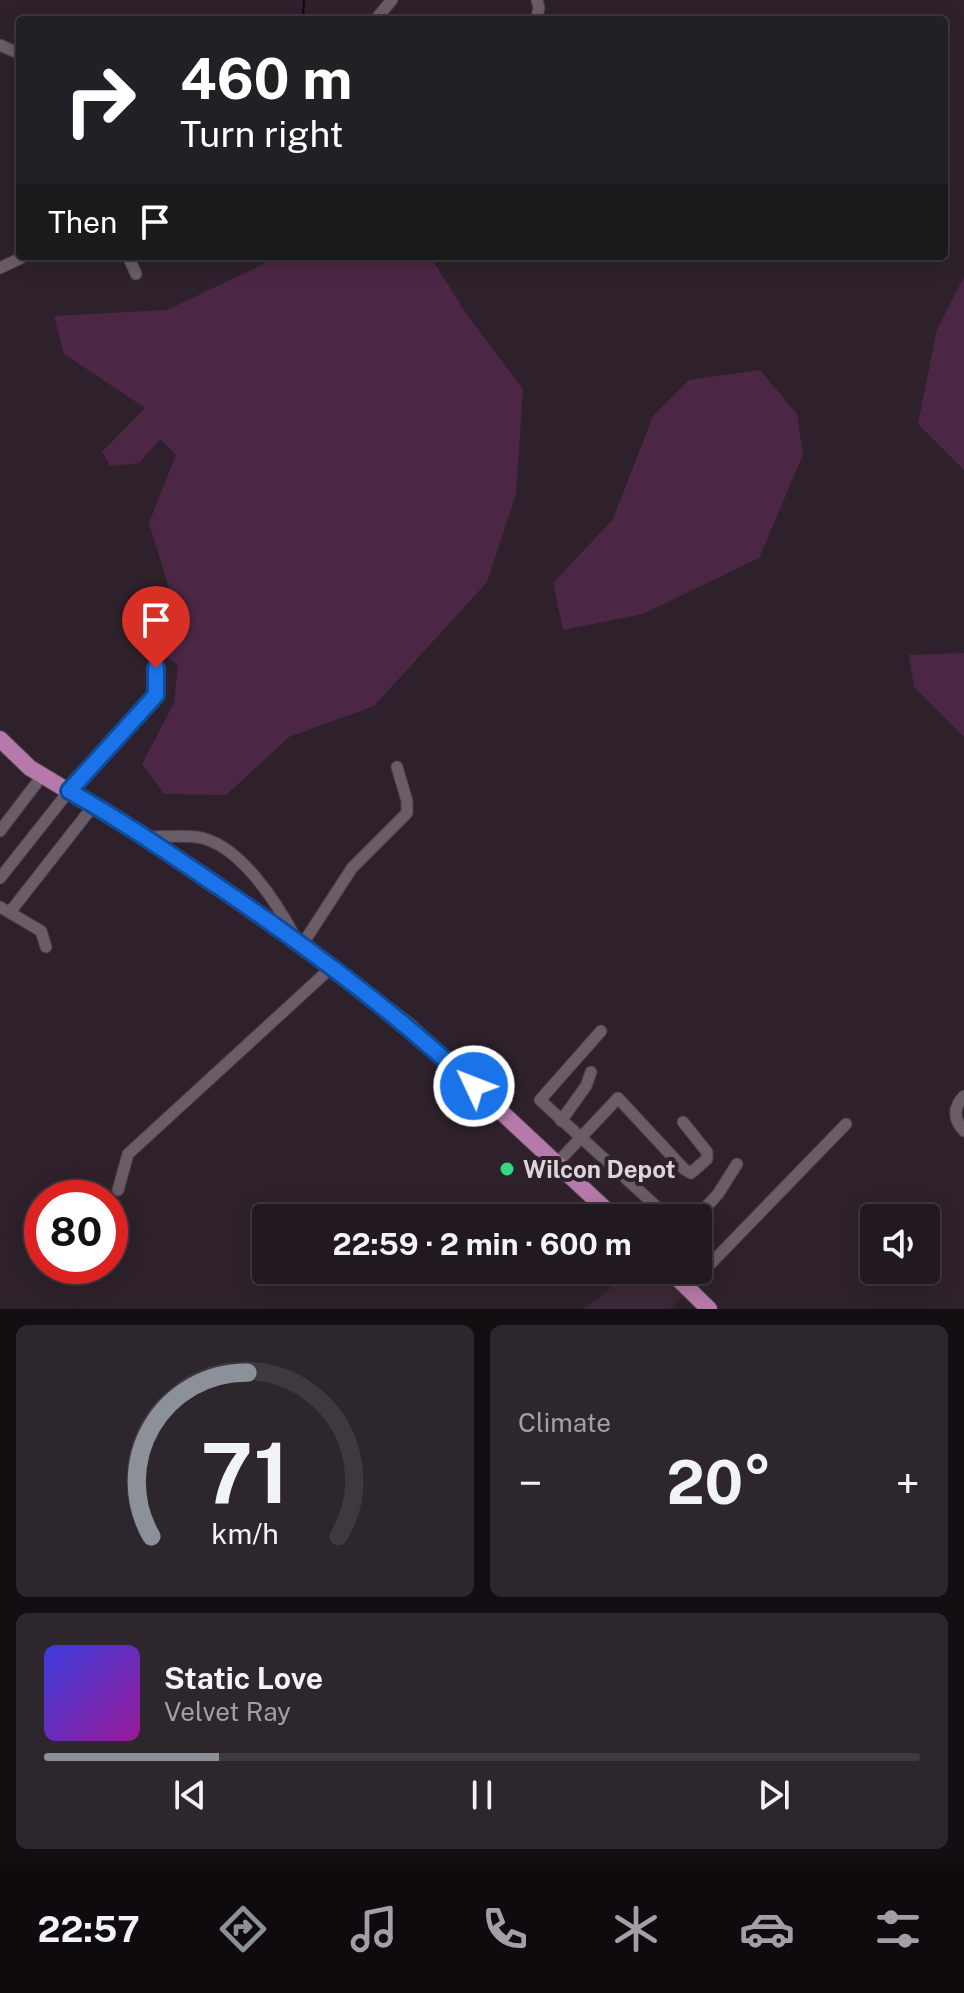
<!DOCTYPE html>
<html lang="en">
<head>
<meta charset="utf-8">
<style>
  :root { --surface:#221920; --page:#2e262d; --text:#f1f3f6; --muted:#a2a0a5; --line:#3f383e; --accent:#8c9099 }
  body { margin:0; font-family:"Public Sans",sans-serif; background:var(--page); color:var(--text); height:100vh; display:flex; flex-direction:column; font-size:30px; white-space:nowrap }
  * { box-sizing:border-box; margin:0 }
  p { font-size:26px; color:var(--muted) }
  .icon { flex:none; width:44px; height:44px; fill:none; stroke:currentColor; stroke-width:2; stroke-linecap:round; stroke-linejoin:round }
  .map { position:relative; height:1309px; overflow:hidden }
  .drawer { display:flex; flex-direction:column; gap:16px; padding:16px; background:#130e12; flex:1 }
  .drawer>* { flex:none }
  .banner { position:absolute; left:16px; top:16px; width:932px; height:244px; border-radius:8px; box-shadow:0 4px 20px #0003,0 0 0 2px var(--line); background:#202124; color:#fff; overflow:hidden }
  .buttons { position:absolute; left:860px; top:1204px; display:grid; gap:16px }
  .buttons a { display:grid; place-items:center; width:80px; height:80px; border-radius:8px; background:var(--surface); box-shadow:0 4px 20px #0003,0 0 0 2px var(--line); font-size:40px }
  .speed { position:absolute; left:24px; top:1180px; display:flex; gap:16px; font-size:40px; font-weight:700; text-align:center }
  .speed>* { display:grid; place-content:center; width:104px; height:104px; border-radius:50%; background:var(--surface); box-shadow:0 4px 20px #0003,0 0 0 2px var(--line); line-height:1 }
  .speed .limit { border:12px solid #d22; background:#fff; color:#111 }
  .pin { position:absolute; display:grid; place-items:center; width:68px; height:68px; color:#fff; margin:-82px -34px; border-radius:50% 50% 50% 0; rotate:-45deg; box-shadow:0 0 8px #0007 }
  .pin .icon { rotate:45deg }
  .me { position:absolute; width:88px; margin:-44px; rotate:313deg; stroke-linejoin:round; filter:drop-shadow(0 0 6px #0008) }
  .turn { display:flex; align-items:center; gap:28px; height:168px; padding:0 32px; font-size:36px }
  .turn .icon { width:104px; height:104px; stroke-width:2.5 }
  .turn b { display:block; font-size:56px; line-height:68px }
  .then { display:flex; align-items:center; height:76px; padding:0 32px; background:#0003; gap:16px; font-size:30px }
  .big { font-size:60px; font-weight:700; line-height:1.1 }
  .drawer .tile { flex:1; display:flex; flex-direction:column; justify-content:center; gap:12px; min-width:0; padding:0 28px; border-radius:12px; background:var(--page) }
  .drawer .dial { align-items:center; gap:0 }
  .dial svg { height:208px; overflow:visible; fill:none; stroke:var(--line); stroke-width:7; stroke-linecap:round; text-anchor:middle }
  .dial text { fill:var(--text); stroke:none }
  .song { display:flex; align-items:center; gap:24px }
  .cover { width:96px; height:96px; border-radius:12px; background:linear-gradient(135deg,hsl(240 70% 55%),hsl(300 70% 35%)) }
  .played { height:8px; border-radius:4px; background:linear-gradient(90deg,var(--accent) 20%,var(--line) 20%) }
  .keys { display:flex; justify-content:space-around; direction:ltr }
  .heat { display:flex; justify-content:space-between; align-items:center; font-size:44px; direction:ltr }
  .drawer .tiles { flex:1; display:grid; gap:16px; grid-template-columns:1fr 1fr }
  .tile:last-child { grid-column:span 2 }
  .trip { position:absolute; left:252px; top:1204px; width:460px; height:80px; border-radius:8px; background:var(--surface); box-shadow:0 4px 20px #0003,0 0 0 2px var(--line); font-weight:700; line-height:80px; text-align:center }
  .tabs { display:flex; height:128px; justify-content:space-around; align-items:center; background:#0e0a0d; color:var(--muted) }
  .tabs .icon { width:56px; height:56px }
  .tabs .selected { color:var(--accent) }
  .tabs b { font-size:36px; color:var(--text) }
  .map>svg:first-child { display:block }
  .built { fill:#3a2936 }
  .green { fill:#4c2745 }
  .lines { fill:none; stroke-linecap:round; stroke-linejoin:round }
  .stream { stroke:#20001c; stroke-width:2 }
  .minor-casing { stroke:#494047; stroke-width:13 }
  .highway-casing { stroke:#494047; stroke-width:18 }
  .minor { stroke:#6b5d68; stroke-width:11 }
  .highway { stroke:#b67aaa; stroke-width:16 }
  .route-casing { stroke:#114b97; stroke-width:20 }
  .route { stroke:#1a73e8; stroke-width:14 }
  .poi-dot { fill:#34d881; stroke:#2e212b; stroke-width:3 }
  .labels { text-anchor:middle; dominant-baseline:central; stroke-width:8; stroke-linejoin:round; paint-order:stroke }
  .poi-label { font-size:24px; font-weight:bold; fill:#ded5dc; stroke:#2e212b; text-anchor:start }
</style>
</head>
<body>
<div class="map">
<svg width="964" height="1309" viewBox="0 0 964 1309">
  <rect width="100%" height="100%" fill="#2e212b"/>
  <polygon class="built" points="626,1270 658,1270 684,1295 670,1309 583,1309 603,1295"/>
  <g class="green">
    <polygon points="266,256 430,256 465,312 523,389 516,494 487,582 374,706 289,737 226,795 164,794 142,764 174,703 178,665 135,636 169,588 149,523 176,455 160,439 139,463 110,466 102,452 145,408 64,354 54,316 167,310 262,265"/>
    <polygon points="964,277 964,470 918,424 937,329"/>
    <polygon points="760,370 797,414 803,455 759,558 643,614 563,630 553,583 613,519 653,416 689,380"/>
    <polygon points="964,653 964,737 914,687 909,655"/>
  </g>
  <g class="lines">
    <polyline class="stream" points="303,20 304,0"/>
    <g class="minor-casing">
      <g id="minor">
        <polyline points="375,20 392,0"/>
        <polyline points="536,20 539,8 537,0"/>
        <polyline points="0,45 20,54"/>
        <polyline points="128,256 136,274"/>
        <polyline points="0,268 25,256"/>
        <polyline points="0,831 42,776"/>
        <path d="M 147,837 C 163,837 181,835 197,837 C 239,843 277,903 295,937"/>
        <polyline points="0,878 69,791 156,695 156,668"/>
        <polyline points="0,907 41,931 46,947"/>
        <polyline points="10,912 94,805"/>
        <polyline points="302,945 352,868 407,813 407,801 397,767"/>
        <polyline points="601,1031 540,1100 669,1218"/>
        <path d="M 964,1096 C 953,1107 953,1119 964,1131"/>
        <polyline points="561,1121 586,1086 591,1072"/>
        <polyline points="557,1163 618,1098 684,1169 691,1173 707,1159 707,1152 683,1122"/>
        <polyline points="118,1190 128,1154 332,967"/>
        <polyline points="696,1218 718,1194 737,1164"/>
        <polyline points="687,1288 846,1124"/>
      </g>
    </g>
    <g class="highway-casing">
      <g id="highway">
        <polyline points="0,739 30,768 145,837 297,941 410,1027 615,1218"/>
        <polyline points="669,1270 709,1309"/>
      </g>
    </g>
    <use href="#minor" class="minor"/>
    <use href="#highway" class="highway"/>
  </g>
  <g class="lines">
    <g class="route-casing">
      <path id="route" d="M 156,668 L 156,695 L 69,791 C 121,820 170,854 219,887 C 309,948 395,1012 474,1086"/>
    </g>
    <use href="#route" class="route"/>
  </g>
  <circle class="poi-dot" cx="507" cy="1169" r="8"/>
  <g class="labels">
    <g class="poi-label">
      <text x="523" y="1169">Wilcon Depot</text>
    </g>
  </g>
</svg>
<div class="buttons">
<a><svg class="icon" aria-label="sound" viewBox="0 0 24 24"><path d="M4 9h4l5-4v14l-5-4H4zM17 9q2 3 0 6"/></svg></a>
</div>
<div class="speed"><div class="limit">80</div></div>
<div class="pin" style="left:156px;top:668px;background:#d93025"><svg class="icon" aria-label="arrive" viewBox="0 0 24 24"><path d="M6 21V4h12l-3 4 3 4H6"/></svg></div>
<svg class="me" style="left:474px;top:1086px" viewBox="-20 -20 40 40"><circle r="17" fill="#1a73e8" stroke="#fff" stroke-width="3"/><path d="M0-11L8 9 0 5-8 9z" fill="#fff"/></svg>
<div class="trip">22:59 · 2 min · 600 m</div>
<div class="banner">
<div class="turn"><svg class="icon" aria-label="right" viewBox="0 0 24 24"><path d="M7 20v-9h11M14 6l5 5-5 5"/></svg><div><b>460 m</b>Turn right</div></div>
<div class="then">Then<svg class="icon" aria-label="arrive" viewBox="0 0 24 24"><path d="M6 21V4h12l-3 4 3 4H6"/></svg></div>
</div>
</div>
<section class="drawer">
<div class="tiles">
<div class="tile dial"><svg viewBox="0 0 100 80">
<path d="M14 69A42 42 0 1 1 86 69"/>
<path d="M14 69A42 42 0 0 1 51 6" stroke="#8c9099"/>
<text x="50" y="56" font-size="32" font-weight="700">71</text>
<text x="50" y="72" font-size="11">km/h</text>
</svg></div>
<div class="tile"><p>Climate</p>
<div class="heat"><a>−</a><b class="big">20°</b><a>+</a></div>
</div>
<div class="tile">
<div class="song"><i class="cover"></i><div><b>Static Love</b><p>Velvet Ray</p></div></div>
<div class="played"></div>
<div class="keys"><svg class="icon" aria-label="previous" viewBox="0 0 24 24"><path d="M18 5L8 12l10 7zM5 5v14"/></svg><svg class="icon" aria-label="pause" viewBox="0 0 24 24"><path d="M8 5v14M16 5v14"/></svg><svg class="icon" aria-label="next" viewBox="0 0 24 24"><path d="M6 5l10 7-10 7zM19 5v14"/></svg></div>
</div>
</div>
</section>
<nav class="tabs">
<b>22:57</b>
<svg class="icon selected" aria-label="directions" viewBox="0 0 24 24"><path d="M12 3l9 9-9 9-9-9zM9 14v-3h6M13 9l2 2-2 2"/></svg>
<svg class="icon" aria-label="music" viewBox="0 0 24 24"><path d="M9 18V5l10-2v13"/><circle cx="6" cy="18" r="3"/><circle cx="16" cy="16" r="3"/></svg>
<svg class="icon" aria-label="phone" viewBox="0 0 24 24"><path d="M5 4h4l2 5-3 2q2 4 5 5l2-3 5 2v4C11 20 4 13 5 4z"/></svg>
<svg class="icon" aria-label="climate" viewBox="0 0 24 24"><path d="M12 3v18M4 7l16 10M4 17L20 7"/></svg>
<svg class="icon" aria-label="car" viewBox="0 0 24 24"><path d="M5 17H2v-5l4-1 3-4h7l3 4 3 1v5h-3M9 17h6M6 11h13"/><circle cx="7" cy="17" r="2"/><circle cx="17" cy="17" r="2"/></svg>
<svg class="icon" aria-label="filters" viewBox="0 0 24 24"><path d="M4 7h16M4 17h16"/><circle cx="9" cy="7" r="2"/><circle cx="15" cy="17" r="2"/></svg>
</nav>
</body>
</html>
